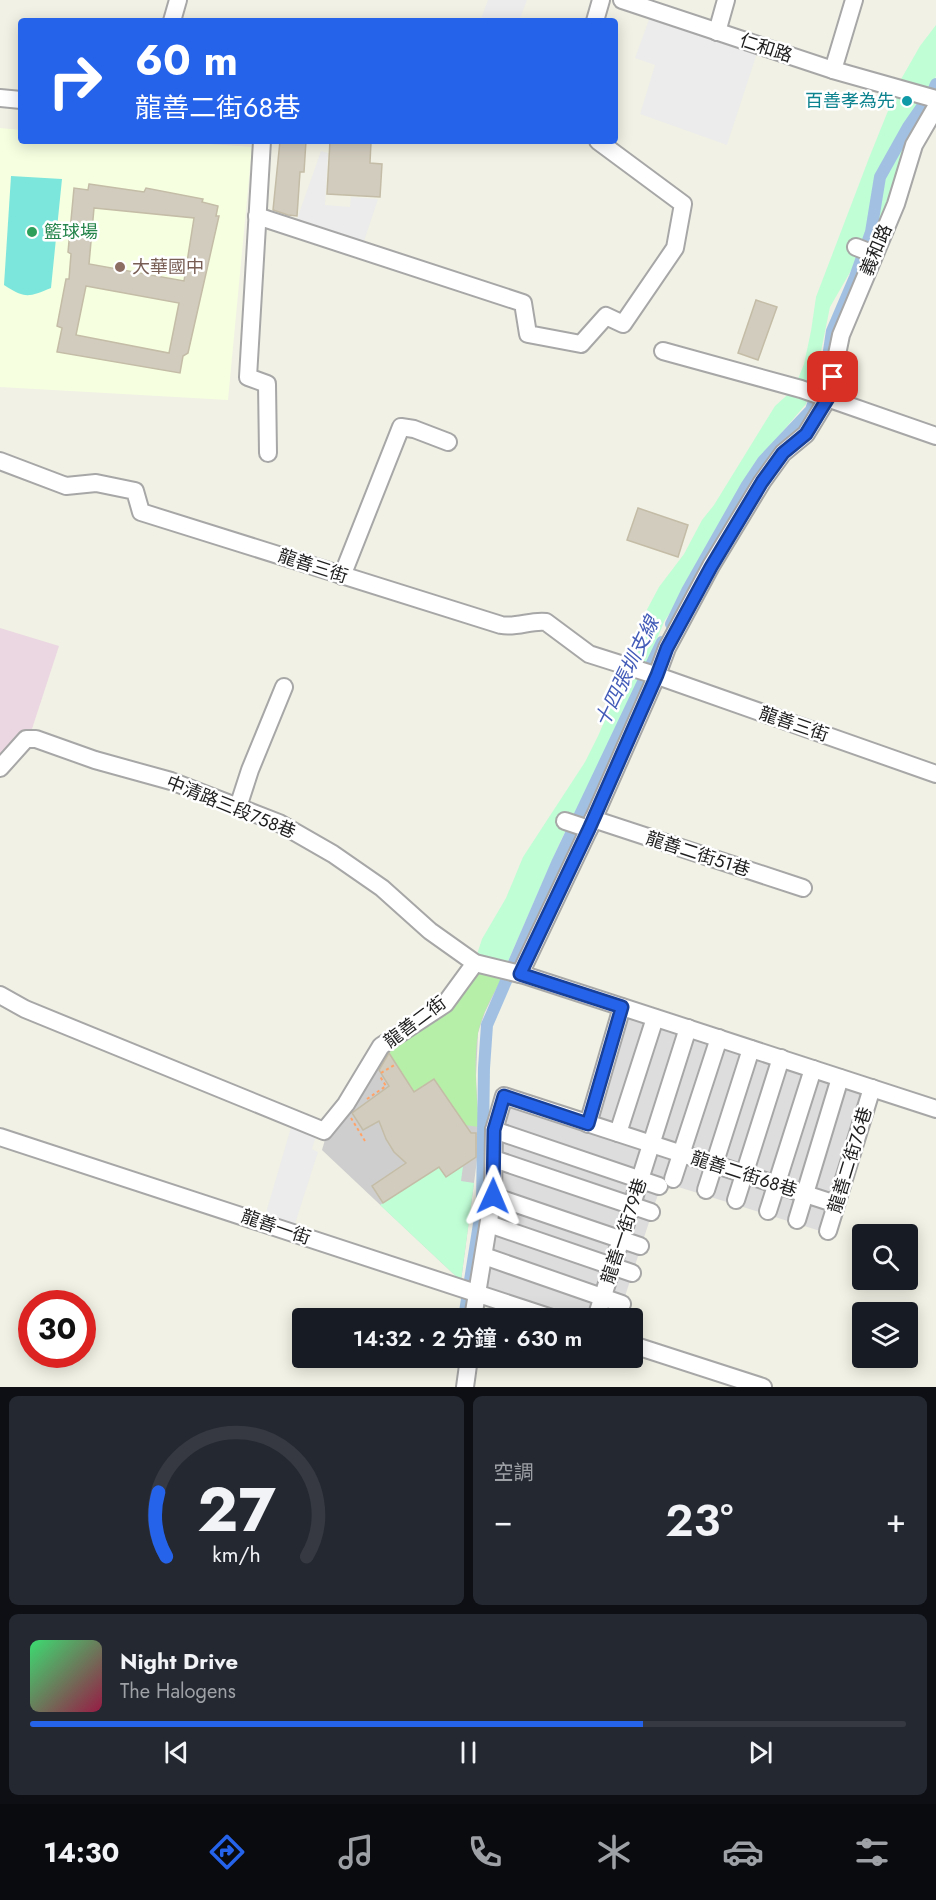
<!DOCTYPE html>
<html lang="zh-TW">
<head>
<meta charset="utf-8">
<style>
  :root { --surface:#171b24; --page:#242831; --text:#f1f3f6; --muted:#9ea1a6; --line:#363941; --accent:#2563eb }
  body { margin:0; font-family:Jost,"Noto Sans TC",sans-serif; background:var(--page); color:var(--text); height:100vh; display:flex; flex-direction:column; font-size:22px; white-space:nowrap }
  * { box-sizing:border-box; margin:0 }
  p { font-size:20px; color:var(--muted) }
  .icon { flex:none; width:33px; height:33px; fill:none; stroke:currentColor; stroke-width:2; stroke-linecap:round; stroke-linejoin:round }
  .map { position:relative; height:1387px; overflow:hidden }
  .panel { display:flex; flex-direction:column; gap:9px; padding:9px; background:#0d0f14; flex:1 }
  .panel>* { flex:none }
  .top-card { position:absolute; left:18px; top:18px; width:600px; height:126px; border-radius:6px; box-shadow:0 3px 15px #0003; background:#2563eb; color:#fff; overflow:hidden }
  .controls { position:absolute; left:852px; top:1224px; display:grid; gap:12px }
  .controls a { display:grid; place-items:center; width:66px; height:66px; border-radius:6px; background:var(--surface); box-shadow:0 3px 15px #0003; font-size:30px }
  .speed { position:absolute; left:18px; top:1290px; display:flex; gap:12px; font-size:30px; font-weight:700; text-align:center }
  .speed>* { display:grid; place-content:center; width:78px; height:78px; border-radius:50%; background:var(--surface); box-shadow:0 3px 15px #0003; line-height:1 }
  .speed .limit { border:9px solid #d22; background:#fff; color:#111 }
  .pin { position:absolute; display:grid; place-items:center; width:51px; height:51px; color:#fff; margin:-26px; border-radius:12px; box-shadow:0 3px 9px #0006 }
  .me { position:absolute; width:66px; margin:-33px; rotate:1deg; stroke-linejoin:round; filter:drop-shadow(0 0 4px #0008) }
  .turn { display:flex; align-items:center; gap:21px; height:126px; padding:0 18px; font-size:27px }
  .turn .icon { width:78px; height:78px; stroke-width:2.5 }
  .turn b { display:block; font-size:42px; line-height:51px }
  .big { font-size:45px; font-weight:600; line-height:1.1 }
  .panel .card { flex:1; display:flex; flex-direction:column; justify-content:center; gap:9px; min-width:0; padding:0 21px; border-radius:9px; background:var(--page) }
  .panel .dial { align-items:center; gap:0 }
  .dial svg { height:156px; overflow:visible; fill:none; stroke:var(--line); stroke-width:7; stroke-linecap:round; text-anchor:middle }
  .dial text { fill:var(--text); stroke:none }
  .song { display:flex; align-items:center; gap:18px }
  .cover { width:72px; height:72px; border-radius:9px; background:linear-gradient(135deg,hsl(140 70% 55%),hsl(340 70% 35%)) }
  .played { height:6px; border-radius:3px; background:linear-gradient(90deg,var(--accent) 70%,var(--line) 70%) }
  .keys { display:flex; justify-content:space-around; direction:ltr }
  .heat { display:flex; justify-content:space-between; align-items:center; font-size:33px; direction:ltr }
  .panel .tiles { flex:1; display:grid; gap:9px; grid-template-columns:1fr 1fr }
  .card:last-child { grid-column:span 2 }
  .trip { position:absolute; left:292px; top:1308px; width:351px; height:60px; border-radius:6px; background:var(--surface); box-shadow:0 3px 15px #0003; font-weight:600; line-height:60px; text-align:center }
  .tab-bar { display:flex; height:96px; justify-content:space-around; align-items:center; background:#090b0e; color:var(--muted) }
  .tab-bar .icon { width:42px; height:42px }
  .tab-bar .current { color:var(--accent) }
  .tab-bar b { font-size:27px; color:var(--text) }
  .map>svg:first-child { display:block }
  .residential { fill:#dedddd }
  .industrial { fill:#ebd7e1 }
  .education { fill:#f6ffe0 }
  .religious { fill:#cecece }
  .grass { fill:#b6efa8 }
  .park { fill:#c0fed6 }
  .pitch { fill:#7de6dc }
  .parking { fill:#ececec }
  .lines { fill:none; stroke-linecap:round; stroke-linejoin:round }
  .canal { stroke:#a2c1e2; stroke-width:12 }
  .building { fill:#d1ccbe; stroke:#c4bca6; stroke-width:1.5; fill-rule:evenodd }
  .minor-casing { stroke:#a7a7a7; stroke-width:20 }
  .path { stroke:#ffa368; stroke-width:2; stroke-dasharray:3 3; stroke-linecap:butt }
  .minor { stroke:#fff; stroke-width:16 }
  .route-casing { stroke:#184099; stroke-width:15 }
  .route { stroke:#2563eb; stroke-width:10 }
  .culture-dot { fill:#0f9aa8; stroke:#fff; stroke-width:2 }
  .leisure-dot { fill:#2e9e5b; stroke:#fff; stroke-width:2 }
  .education-dot { fill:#8d6e63; stroke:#fff; stroke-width:2 }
  .labels { text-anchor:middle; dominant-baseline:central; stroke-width:5; stroke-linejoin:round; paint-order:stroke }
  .street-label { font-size:18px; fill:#202020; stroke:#fff }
  .culture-label { font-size:18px; fill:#0d838f; stroke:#fff; text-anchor:end }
  .leisure-label { font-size:18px; fill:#27864d; stroke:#fff; text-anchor:start }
  .education-label { font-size:18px; fill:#785e54; stroke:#fff; text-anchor:start }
  .water-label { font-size:20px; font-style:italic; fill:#435cb8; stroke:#fff }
</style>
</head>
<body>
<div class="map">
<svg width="936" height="1387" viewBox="0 0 936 1387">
  <rect width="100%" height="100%" fill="#f1f1e5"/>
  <polygon class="residential" points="624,1009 876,1092 830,1234 662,1182 618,1318 582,1318 482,1289 505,1099 589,1127"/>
  <polygon class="industrial" points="0,628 59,646 30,735 0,759"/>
  <polygon class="education" points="0,128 21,130 21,141 168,141 252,147 228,400 0,387"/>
  <polygon class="religious" points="504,974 485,1012 478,1033 476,1076 479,1145 461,1281 322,1150 327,1133 383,1048"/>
  <path class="grass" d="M 476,966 L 504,974 C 495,992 482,1012 478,1033 C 473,1064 477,1096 479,1127 L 465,1125 L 434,1079 L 414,1092 L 387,1050 Z"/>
  <g class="park">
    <polygon points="936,25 936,76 930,93 936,101 884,209 862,264 856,262 830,307 817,371 806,404 750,470 682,594 664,622 634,695 562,838 505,968 475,960 482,939 506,898 523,857 585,762 598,736 621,683 643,617 659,587 684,554 702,520 714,505 775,406 794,389 804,364 811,331 816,297 869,158 900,81 920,46"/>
    <polygon points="463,1166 461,1181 474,1183 461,1281 380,1205 439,1167 446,1176"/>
  </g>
  <path class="pitch" d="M 11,176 L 62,179 L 51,288 C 29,297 25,299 4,285 Z"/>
  <g class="parking">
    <polygon points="488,0 527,0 519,21 480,21"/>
    <polygon points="651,14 758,50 727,145 640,114 655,65 635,58"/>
    <polygon points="321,151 328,153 325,205 350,207 351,197 378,199 364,241 297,219"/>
    <polygon points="292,1124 317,1133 312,1149 318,1152 294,1227 265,1216"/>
  </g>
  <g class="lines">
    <g class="canal">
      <polyline points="671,624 687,591 747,485 763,461 811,410 827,364 832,331 855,277 871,232 880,177 908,127 933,91 936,84"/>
      <polyline points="464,1318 482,1205 484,1068 487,1025 558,861 662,642"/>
    </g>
  </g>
  <g class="building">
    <polygon points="280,141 306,141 304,172 300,172 297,216 288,215 273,210"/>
    <polygon points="330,141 371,142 370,163 382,164 380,197 327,194"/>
    <path d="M 89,184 L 144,192 L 146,188 L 203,199 L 202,202 L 218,206 L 216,216 L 219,216 L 188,353 L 183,356 L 180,373 L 57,352 L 62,328 L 57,326 L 66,279 L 69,279 L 71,254 L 68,252 L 74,188 L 88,190 ZM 94,208 L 194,218 L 184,281 L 89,264 ZM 86,286 L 179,303 L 169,353 L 76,335 Z"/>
    <polygon points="756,300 777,307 758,360 738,353"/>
    <polygon points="638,508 688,525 678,557 627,540"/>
    <polygon points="389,1053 414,1092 434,1079 471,1133 476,1133 476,1157 446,1177 439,1167 383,1203 372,1186 406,1163 394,1152 386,1139 379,1121 363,1130 352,1113 389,1086 379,1070"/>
  </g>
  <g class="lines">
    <g class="minor-casing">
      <g id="minor">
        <polyline points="622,0 833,70 936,99"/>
        <polyline points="172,21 178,0"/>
        <polyline points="595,21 601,0"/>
        <polyline points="717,32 726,0"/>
        <polyline points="833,70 854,0"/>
        <polyline points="0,98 21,100"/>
        <polyline points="262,141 248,377 267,384 268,453"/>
        <polyline points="257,216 523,303 528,334 581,344 606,316 623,324 675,248 683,204 598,141"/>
        <polyline points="856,247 874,254"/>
        <polyline points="663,351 801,389 936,436"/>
        <path d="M 0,461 L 66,486 L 96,483 L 135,491 L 141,512 L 501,625 C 517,628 531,620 546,622 L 589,654 L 652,674 L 936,774"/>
        <polyline points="342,576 401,427 414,429 448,442"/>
        <polyline points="0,768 26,739 36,739 95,760 171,781 279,823 333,854 382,888 430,931 475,963 524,975 936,1109"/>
        <polyline points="238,807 250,770 284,687"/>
        <polyline points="593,819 803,888"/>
        <polyline points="565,821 589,829"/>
        <polyline points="520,974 589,829 657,675 667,648 711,566 762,482 783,453 806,434 828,398 841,335 896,204 914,145 936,107"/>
        <polyline points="0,995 25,1009 324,1131 346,1104 381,1046 445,1004 475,963"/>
        <polyline points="588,1124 622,1007"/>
        <polyline points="494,1130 659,1186"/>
        <polyline points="618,1133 655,1018"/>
        <polyline points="0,1137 552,1318"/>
        <polyline points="494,1159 651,1212"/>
        <polyline points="673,1179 719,1038"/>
        <polyline points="706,1190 751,1049"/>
        <polyline points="493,1196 640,1246"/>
        <polyline points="736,1200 781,1058"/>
        <polyline points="768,1211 813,1069"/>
        <polyline points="797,1220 840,1078"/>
        <polyline points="489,1224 632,1273"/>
        <polyline points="828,1231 872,1088"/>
        <polyline points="484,1256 622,1304"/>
        <polyline points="473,1318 493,1196 494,1130 504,1096 836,1204"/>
        <polyline points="596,1318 688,1028"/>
        <polyline points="633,1345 763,1387"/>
        <polyline points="465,1387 469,1358"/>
      </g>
    </g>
    <g class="path">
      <polyline points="381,1073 396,1064"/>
      <polyline points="367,1099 386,1086 379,1075"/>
      <polyline points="351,1118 365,1141"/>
    </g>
    <use href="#minor" class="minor"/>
  </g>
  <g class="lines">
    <g class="route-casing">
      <polyline id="route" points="493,1196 494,1130 504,1096 588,1124 622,1007 520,974 589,829 657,675 667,648 711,567 762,482 783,453 806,434 828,398 833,377"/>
    </g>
    <use href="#route" class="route"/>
  </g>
  <circle class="culture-dot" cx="907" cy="101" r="6"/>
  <circle class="leisure-dot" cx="32" cy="232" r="6"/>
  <circle class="education-dot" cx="120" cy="267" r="6"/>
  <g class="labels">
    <g class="street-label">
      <text transform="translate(766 48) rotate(18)">仁和路</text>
      <text transform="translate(876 250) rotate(-67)">義和路</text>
      <text transform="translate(313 566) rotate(18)">龍善三街</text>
      <text transform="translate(794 724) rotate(19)">龍善三街</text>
      <text transform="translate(231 807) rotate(22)">中清路三段758巷</text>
      <text transform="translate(698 854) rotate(18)">龍善二街51巷</text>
      <text transform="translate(415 1022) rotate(-37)">龍善二街</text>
      <text transform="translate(850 1160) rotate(-73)">龍善二街76巷</text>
      <text transform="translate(744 1174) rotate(18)">龍善二街68巷</text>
      <text transform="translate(276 1227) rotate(19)">龍善一街</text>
      <text transform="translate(624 1231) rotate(-72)">龍善一街79巷</text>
    </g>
    <g class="culture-label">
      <text x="895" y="101">百善孝為先</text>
    </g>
    <g class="leisure-label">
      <text x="44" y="232">籃球場</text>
    </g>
    <g class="education-label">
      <text x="132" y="267">大華國中</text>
    </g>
    <g class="water-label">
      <text transform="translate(627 672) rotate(-64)">十四張圳支線</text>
    </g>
  </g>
</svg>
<div class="controls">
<a><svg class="icon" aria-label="search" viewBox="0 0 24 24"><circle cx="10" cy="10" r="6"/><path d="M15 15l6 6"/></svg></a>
<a><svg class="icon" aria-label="layers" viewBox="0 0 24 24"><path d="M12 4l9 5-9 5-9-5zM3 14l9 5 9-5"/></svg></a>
</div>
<div class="speed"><div class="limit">30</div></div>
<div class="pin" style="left:833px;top:377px;background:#d93025"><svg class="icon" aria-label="arrive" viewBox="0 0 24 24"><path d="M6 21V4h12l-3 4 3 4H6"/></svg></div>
<svg class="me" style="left:493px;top:1196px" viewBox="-20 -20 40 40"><path d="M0-17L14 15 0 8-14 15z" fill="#2563eb" stroke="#fff" stroke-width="4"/></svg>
<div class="trip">14:32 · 2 分鐘 · 630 m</div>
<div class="top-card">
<div class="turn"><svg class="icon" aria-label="right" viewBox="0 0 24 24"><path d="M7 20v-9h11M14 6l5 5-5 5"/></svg><div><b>60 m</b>龍善二街68巷</div></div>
</div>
</div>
<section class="panel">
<div class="tiles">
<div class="card dial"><svg viewBox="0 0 100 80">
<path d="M14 69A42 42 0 1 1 86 69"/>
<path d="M14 69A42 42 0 0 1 10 36" stroke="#2563eb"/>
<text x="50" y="56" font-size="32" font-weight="700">27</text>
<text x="50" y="72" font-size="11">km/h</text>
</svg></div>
<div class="card"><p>空調</p>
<div class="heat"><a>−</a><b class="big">23°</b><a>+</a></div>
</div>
<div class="card">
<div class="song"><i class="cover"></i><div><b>Night Drive</b><p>The Halogens</p></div></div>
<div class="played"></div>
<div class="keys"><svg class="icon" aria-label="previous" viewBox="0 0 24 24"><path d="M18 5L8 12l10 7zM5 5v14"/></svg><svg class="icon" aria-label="pause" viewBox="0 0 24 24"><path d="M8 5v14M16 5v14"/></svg><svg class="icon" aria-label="next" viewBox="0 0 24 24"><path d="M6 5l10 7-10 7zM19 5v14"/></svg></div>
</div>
</div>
</section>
<nav class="tab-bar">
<b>14:30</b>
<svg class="icon current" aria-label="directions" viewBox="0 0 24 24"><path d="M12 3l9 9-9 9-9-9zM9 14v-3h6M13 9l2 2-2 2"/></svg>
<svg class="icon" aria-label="music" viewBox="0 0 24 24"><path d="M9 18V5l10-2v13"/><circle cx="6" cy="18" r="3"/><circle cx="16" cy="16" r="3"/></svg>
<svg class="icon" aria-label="phone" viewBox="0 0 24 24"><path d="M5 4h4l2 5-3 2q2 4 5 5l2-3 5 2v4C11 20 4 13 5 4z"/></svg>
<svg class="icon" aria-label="climate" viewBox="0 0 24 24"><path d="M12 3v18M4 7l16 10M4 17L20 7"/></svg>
<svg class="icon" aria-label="car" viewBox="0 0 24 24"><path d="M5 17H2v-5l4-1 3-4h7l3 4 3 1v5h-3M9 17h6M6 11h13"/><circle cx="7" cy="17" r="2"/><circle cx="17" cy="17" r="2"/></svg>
<svg class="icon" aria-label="filters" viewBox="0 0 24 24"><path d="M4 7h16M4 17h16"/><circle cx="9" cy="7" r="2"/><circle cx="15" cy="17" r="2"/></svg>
</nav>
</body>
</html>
